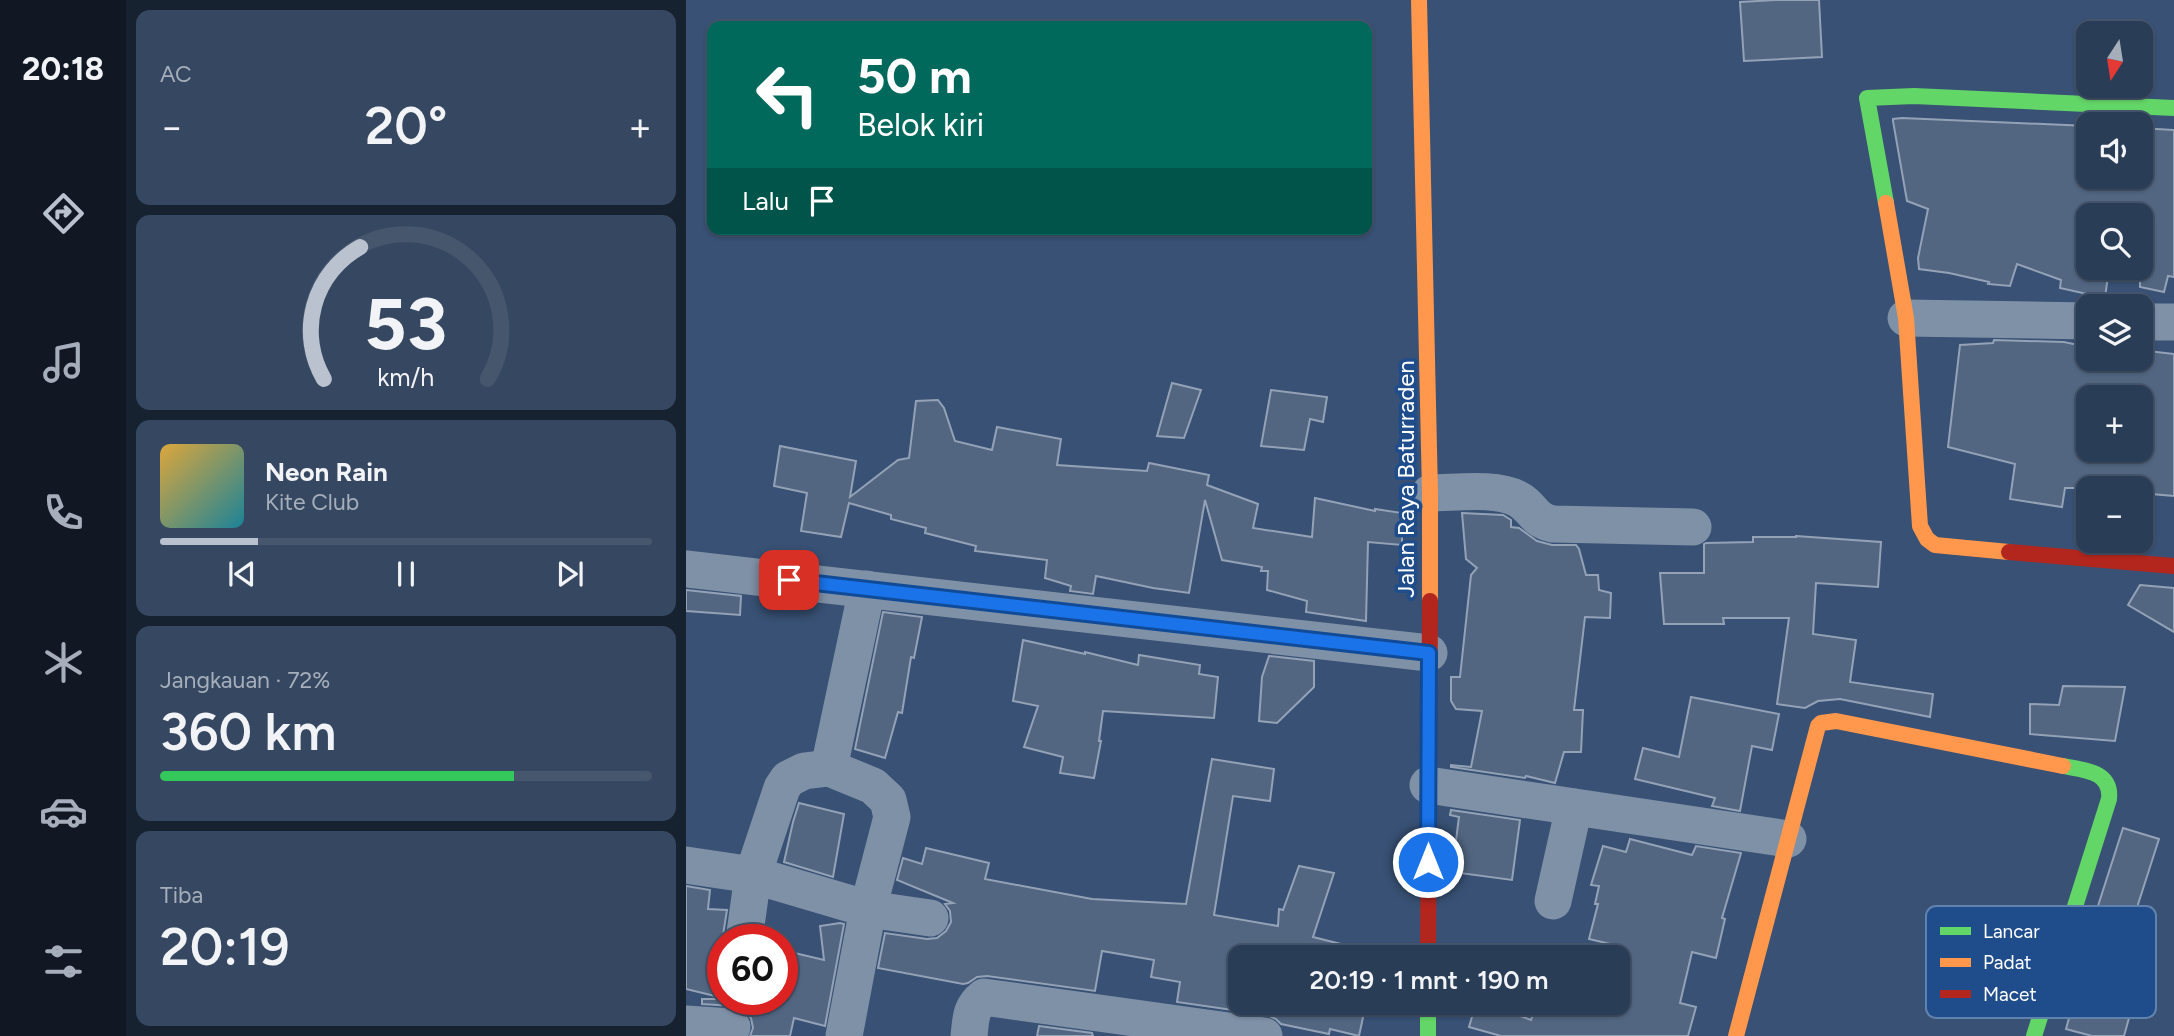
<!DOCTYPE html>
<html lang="id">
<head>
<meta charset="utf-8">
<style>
  :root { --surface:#2a3d57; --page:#364861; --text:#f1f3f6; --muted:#a5aeba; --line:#46566d; --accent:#b9c2ce }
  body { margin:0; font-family:Figtree,sans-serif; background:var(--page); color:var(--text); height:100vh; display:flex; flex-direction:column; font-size:26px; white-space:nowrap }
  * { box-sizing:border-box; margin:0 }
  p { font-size:23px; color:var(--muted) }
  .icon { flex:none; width:38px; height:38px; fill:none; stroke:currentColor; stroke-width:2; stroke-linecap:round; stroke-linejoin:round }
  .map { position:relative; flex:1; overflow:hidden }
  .details { display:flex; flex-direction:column; gap:10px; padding:10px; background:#172230; width:560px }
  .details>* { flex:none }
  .guide { position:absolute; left:21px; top:21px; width:665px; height:214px; border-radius:14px; box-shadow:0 2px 5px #0004,0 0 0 2px var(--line); background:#00695c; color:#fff; overflow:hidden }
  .needle { width:46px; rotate:192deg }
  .controls { position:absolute; left:1390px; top:21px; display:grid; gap:14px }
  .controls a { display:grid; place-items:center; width:77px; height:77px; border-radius:14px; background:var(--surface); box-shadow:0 2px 5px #0004,0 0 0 2px var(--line); font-size:35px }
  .speed { position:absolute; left:21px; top:924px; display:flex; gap:14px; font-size:35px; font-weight:700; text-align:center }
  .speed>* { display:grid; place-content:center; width:91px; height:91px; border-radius:50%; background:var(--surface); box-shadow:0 2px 5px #0004,0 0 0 2px var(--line); line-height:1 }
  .speed .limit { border:10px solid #d22; background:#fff; color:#111 }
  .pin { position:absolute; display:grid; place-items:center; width:60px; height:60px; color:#fff; margin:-30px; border-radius:14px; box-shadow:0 4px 10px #0006 }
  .me { position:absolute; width:77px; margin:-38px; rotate:0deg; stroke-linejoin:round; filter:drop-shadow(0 0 5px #0008) }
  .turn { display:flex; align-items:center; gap:24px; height:147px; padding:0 35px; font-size:32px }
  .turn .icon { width:91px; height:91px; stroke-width:2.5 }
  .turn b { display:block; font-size:49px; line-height:60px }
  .then { display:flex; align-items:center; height:66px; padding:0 35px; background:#0003; gap:14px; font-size:26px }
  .big { font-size:52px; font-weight:600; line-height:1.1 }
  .details .card { flex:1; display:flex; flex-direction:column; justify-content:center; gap:10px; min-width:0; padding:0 24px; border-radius:14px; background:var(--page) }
  .details .dial { align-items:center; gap:0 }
  .dial svg { height:182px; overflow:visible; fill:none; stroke:var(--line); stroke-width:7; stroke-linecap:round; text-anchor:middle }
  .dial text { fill:var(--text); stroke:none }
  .song { display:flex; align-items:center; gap:21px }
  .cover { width:84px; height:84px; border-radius:10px; background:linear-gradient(135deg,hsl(40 70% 55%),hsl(190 70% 35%)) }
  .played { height:7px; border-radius:4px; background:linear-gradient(90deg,var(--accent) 20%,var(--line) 20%) }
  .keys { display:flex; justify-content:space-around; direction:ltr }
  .heat { display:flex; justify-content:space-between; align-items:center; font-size:38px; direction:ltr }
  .charge { height:10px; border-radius:5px; background:linear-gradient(90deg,#34c759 72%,var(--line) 0) }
  .trip { position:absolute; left:542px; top:945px; width:402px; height:70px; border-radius:14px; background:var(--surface); box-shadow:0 2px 5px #0004,0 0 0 2px var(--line); font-weight:600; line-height:70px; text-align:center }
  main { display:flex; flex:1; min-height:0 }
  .menu { display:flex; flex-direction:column; width:126px; justify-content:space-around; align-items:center; background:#111823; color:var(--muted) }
  .menu .icon { width:49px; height:49px }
  .menu .active { color:var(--accent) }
  .menu b { font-size:32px; color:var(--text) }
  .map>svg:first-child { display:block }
  .building { fill:#526682; stroke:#93a2b6; stroke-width:2; fill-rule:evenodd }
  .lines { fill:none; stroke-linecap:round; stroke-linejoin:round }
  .street { stroke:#7f91a7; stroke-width:37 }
  .fast { stroke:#63d668; stroke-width:16 }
  .slow { stroke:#ff974d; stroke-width:16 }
  .jam { stroke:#b3261e; stroke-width:16 }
  .route-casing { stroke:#114b97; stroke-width:18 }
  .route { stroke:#1a73e8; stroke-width:12 }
  .labels { text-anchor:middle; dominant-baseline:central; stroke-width:7; stroke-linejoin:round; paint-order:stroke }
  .street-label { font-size:24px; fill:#fff; stroke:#1f4d8c }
  .key { fill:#1f4d8c; stroke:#6282ae; stroke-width:2 }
  .key-label { font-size:19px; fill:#fff }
</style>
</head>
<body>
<main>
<nav class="menu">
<b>20:18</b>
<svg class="icon active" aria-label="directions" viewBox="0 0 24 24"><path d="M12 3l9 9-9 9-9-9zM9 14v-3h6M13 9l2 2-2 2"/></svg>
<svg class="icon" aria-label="music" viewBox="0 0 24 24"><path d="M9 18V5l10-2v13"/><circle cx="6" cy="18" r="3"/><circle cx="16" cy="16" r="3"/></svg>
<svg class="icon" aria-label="phone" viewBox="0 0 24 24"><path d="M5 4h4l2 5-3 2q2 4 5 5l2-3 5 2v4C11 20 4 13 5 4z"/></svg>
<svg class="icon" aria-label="climate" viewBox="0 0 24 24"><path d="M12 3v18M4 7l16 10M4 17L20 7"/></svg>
<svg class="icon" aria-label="car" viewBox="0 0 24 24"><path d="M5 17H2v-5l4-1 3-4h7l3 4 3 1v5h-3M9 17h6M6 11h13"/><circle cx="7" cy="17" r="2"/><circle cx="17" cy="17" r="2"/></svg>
<svg class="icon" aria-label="filters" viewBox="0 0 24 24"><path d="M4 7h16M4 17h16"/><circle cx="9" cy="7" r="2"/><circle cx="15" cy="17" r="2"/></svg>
</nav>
<section class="details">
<div class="card"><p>AC</p>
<div class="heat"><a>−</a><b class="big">20°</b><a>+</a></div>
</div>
<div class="card dial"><svg viewBox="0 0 100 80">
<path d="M14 69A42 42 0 1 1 86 69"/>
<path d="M14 69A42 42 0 0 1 30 11" stroke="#b9c2ce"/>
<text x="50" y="56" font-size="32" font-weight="700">53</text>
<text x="50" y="72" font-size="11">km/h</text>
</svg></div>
<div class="card">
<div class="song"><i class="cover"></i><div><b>Neon Rain</b><p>Kite Club</p></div></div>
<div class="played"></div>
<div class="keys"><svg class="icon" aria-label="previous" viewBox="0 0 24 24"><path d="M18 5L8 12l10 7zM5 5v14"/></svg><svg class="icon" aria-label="pause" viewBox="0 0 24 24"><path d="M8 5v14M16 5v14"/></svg><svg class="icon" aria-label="next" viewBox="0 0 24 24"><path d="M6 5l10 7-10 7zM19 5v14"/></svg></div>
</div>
<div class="card"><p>Jangkauan · 72%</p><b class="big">360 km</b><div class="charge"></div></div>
<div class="card"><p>Tiba</p><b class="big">20:19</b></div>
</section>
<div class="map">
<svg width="1488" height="1036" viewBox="0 0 1488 1036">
  <rect width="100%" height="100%" fill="#385174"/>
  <g class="building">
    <polygon points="1090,0 1133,0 1136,57 1058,61 1054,2"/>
    <polygon points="1216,118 1402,126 1402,177 1454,177 1454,128 1488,130 1488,277 1482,276 1478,292 1454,287 1454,215 1402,215 1402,268 1423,268 1419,298 1374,288 1375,280 1331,264 1324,286 1302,284 1303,282 1263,273 1233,269 1232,258 1242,209 1221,201 1207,121 1207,119"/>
    <path d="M 1308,340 L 1378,342 L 1402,347 L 1402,359 L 1454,359 L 1454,350 L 1488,354 L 1488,496 L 1454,493 L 1454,488 L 1379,488 L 1376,507 L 1324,499 L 1329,464 L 1262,447 L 1274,345 L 1307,343 ZM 1402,397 L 1459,397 L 1454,420 L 1454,450 L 1402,450 Z"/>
    <polygon points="486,383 515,390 498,438 471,436"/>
    <polygon points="585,390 641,397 637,422 624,419 618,450 575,446"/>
    <polygon points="252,400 258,408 269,441 306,450 311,427 375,439 371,465 461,471 463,463 523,475 521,485 572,504 567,528 626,537 629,498 689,511 689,509 716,513 716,545 682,542 680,621 620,612 621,601 581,590 582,571 575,571 576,567 536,560 519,500 503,593 467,588 410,576 407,594 384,591 385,586 359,578 361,560 289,551 290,546 239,533 240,528 205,519 205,515 163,503 155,537 115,531 121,493 88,486 94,446 170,461 164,497 212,460 223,458 230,401"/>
    <polygon points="776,513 817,515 825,520 825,527 833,528 851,541 866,545 890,545 893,549 900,575 912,575 913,590 925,593 924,618 899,617 888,710 897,710 895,752 878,752 869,783 840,776 839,778 765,767 765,765 785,767 796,711 770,709 765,701 765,677 774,677 785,575 791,568 780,559"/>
    <polygon points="1110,536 1195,542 1192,587 1130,583 1127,634 1170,640 1164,682 1247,694 1244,717 1154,699 1132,701 1119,708 1091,704 1103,618 1037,618 1038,624 978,624 974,573 1018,573 1018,544 1020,543 1067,542 1067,537 1110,537"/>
    <polygon points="1454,585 1488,588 1488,632 1442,605"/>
    <polygon points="0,590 55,596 54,615 0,611"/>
    <polygon points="197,612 236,617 228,658 225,657 216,713 212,712 199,758 169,749"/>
    <polygon points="337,640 399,654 399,652 452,665 453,655 514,665 513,674 532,677 528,718 417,711 413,741 415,741 408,778 374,773 377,757 338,747 352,706 327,701"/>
    <polygon points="583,656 628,661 628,687 591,723 573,721 576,677"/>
    <polygon points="1377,686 1439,687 1429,741 1344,734 1344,704 1373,705"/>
    <polygon points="1005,697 1093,714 1086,750 1066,746 1054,811 1026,806 1029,798 949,779 957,748 993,757"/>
    <polygon points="526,759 588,769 584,801 547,796 528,915 592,926 593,909 597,910 613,866 648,873 627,937 671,948 670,957 555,957 555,1003 680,1003 673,1036 644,1029 643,1034 595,1024 590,1019 581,1015 491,1002 494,982 465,977 468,960 416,951 409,991 301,976 291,977 282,983 277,984 192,968 199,933 241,939 251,938 260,931 265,922 264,911 259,904 267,903 211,880 217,858 236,864 240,848 303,863 299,879 406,899 500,904"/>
    <polygon points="113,803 158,814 147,877 98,862 107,822"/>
    <polygon points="765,810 834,820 826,880 766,872 773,817 764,815"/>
    <polygon points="1437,828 1473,839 1447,920 1469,928 1442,1011 1445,1011 1438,1036 1406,1036 1380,1029 1391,989 1386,987"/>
    <polygon points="944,839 1006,855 1010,846 1055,853 1036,918 1039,919 1030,958 1006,952 994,1003 1010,1007 1002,1036 815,1036 783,1027 790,1003 799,1003 845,1020 851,1003 933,1003 933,946 903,939 912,904 909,904 913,886 905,885 917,846 940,852"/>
    <polygon points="0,886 24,890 22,909 41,910 37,935 37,998 0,989"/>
    <polygon points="154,923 158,924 139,1026 108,1018 104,1036 64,1036 67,1028 65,1018 57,1009 47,1006 16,1004 16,999 96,999 96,950 138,960 134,926"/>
    <polygon points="353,1026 406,1033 407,1036 351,1036"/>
  </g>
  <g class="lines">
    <g class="street">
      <polyline points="1220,318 1402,321"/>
      <polyline points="1454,322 1488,322"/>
      <path d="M 744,493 C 769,493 810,487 832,499 C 847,507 847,520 867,524 L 1007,527"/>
      <polyline points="0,569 743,653"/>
      <polyline points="143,768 181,589"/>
      <polyline points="742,785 1102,839"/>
      <polyline points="0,865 67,875 182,909 244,918"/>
      <polyline points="867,901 888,807"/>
      <polyline points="58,940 67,875 96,788 102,779 118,771 143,768 187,786 202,800 206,817 182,909 158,1036"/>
      <polyline points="0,1024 46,1027"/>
      <path d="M 283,1036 C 285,1019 284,1008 298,997 L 578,1036"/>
    </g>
    <g class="fast">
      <polyline points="1200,203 1181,98 1228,96 1488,108"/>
      <polyline points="742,1003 742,1036"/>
      <path d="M 1348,1036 L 1423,799 C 1426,771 1398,770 1377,766"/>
    </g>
    <g class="slow">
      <polyline points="733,0 744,493 744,601"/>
      <polyline points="1200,203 1220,318 1234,526 1241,539 1249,545 1323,552"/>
      <polyline points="1050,1036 1132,726 1135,723 1150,721 1377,766"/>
    </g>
    <g class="jam">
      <polyline points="1323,552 1488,566"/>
      <polyline points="742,957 744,601"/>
    </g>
  </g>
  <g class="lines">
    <g class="route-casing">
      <polyline id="route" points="103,580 743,653 742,862"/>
    </g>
    <use href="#route" class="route"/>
  </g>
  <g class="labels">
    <g class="street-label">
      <text transform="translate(719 479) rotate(-90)">Jalan Raya Baturraden</text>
    </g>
  </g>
  <rect x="1240" y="906" width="230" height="112" rx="10" class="key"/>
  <rect x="1254" y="927" width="31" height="8" fill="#63d668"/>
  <rect x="1254" y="958" width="31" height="9" fill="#ff974d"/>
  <rect x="1254" y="990" width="31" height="8" fill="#b3261e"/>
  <g class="key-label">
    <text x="1297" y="938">Lancar</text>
    <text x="1297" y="969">Padat</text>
    <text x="1297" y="1001">Macet</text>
  </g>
</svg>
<div class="controls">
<a><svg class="needle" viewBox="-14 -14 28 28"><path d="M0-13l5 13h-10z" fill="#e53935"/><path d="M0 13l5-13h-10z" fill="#a5aeba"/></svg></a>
<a><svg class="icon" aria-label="sound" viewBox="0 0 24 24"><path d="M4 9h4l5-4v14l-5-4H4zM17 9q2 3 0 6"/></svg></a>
<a><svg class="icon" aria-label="search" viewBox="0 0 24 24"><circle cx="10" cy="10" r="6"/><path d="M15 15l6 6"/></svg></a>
<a><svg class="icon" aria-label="layers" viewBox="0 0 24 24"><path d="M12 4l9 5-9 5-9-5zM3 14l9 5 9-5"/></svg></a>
<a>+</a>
<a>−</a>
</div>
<div class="speed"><div class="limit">60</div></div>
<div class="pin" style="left:103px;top:580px;background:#d93025"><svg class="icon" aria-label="arrive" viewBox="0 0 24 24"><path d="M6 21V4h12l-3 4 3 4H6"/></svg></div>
<svg class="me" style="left:742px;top:862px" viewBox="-20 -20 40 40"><circle r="17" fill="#1a73e8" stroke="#fff" stroke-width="3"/><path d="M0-11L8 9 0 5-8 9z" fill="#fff"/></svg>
<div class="trip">20:19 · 1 mnt · 190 m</div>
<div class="guide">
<div class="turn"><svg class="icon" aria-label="left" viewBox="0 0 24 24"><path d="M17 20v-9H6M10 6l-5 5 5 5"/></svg><div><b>50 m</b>Belok kiri</div></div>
<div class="then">Lalu<svg class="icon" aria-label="arrive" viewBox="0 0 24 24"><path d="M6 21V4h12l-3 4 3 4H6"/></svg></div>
</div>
</div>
</main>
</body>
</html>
